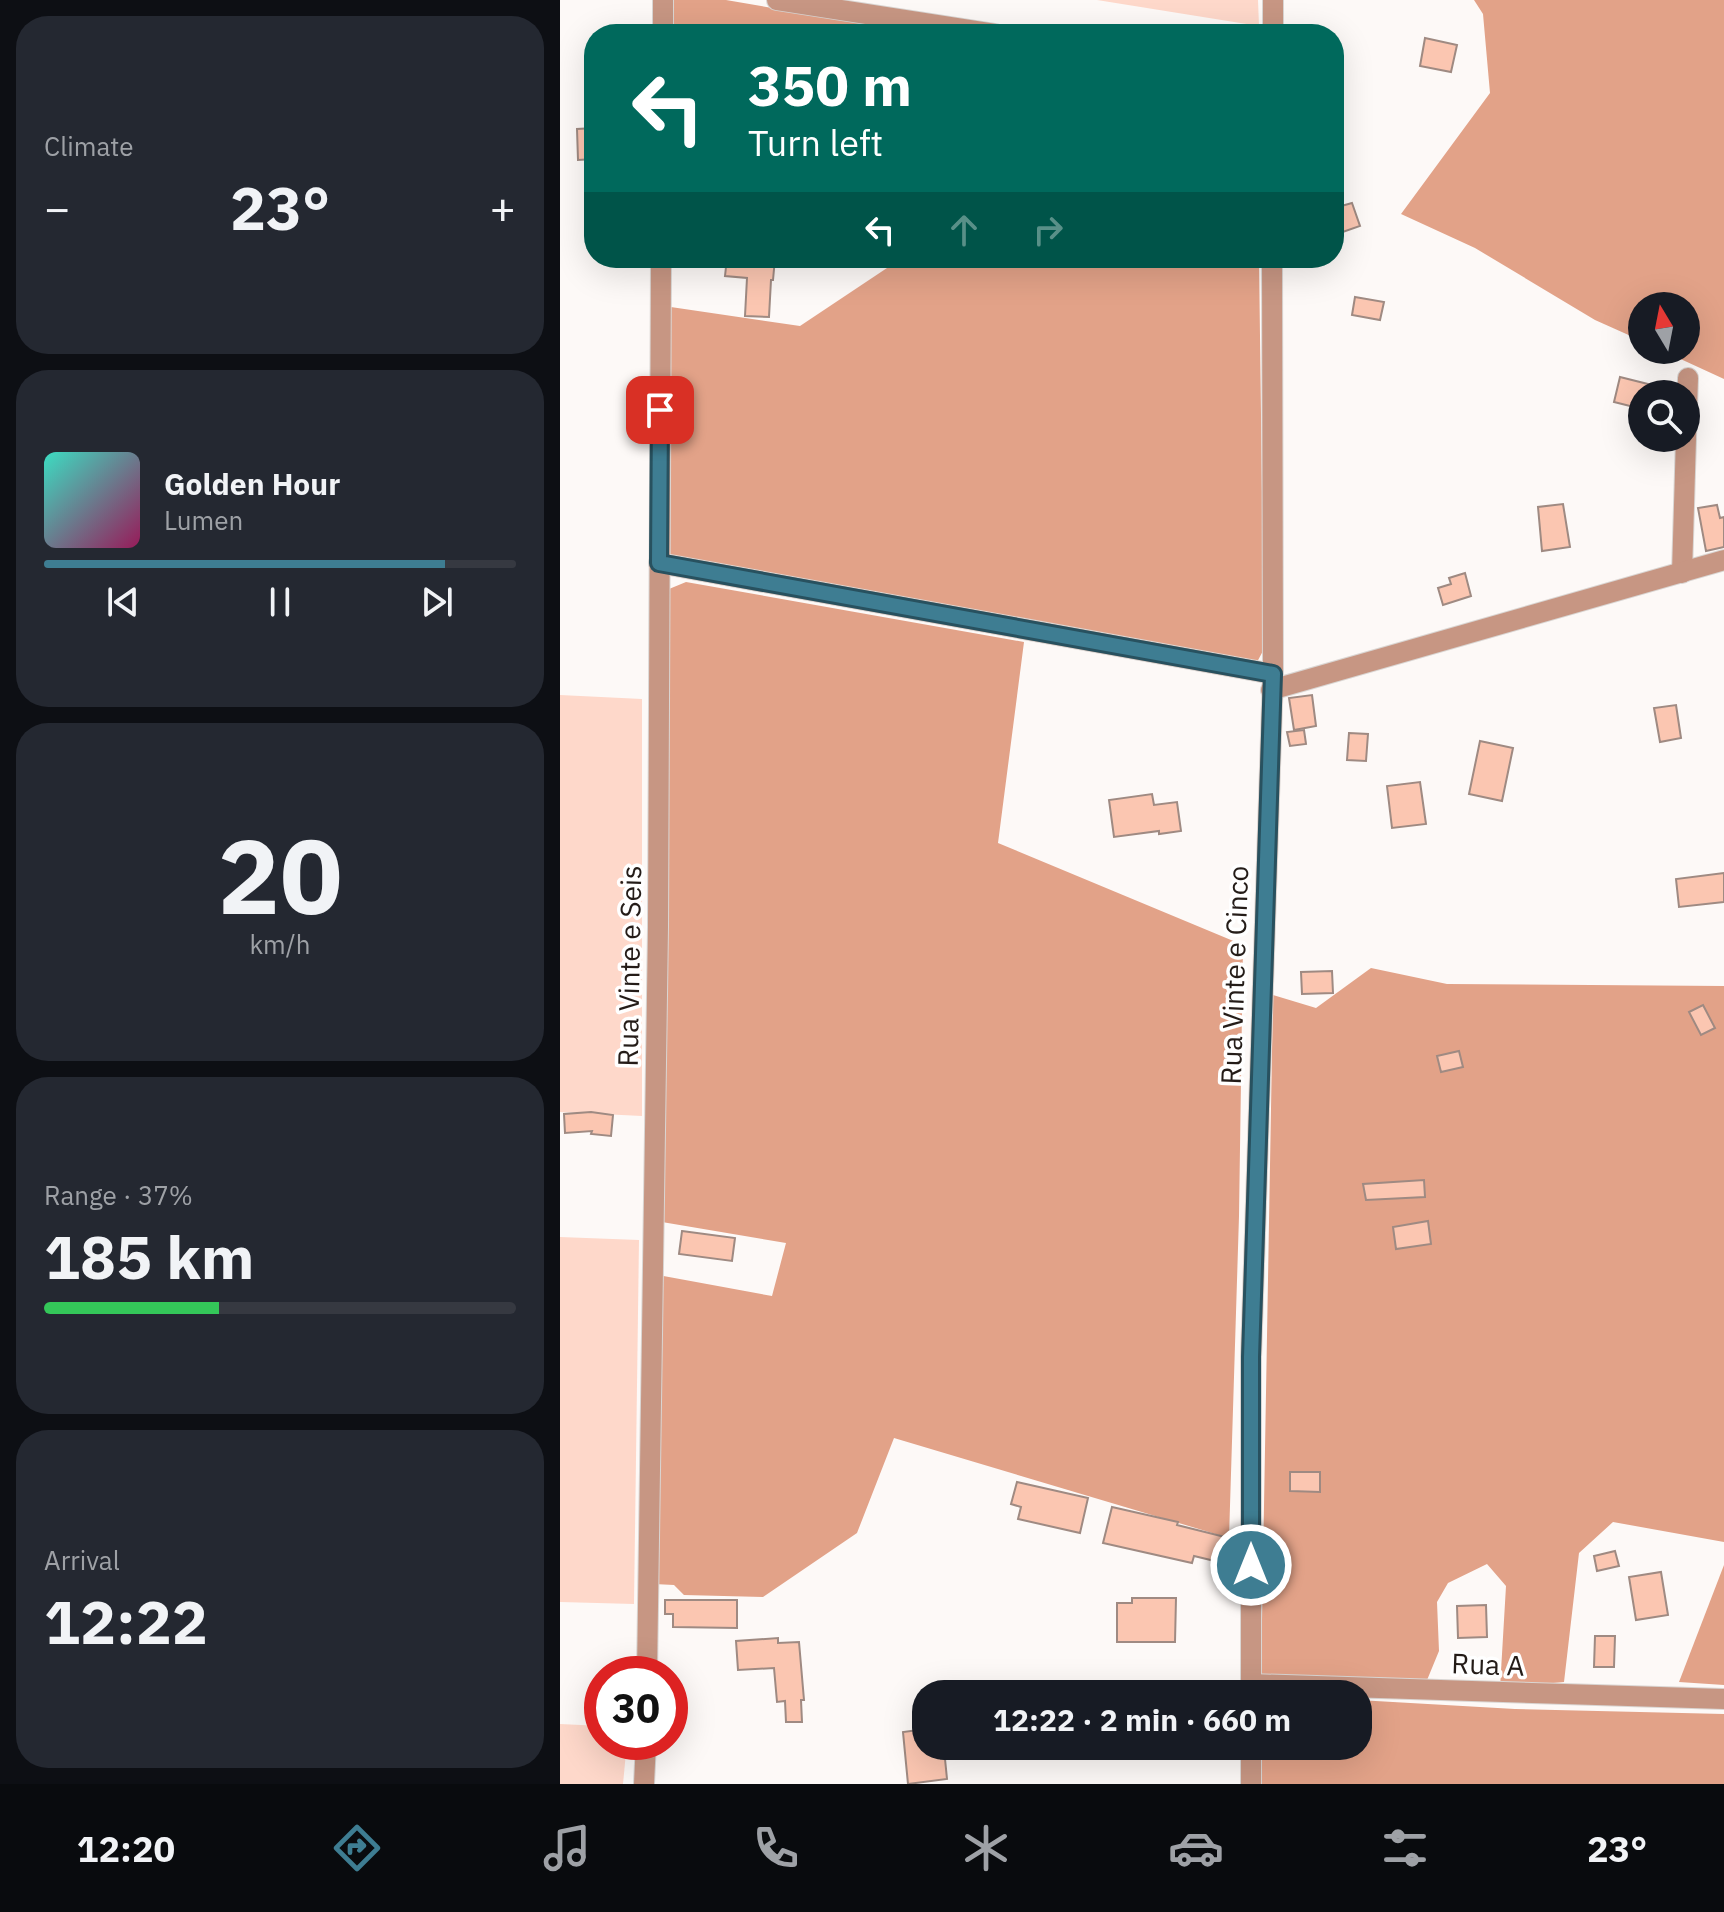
<!DOCTYPE html>
<html lang="en">
<head>
<meta charset="utf-8">
<style>
  :root { --surface:#171b24; --page:#242831; --text:#f1f3f6; --muted:#9ea1a6; --line:#363941; --accent:#3e7d92 }
  body { margin:0; font-family:"IBM Plex Sans",sans-serif; background:var(--page); color:var(--text); height:100vh; display:flex; flex-direction:column; font-size:30px; white-space:nowrap }
  * { box-sizing:border-box; margin:0 }
  p { font-size:26px; color:var(--muted) }
  .icon { flex:none; width:44px; height:44px; fill:none; stroke:currentColor; stroke-width:2; stroke-linecap:round; stroke-linejoin:round }
  .map { position:relative; flex:1; overflow:hidden }
  .sheet { display:flex; flex-direction:column; gap:16px; padding:16px; background:#0d0f14; width:560px }
  .sheet>* { flex:none }
  .banner { position:absolute; left:24px; top:24px; width:760px; height:244px; border-radius:32px; box-shadow:0 8px 32px #0002; background:#00695c; color:#fff; overflow:hidden }
  .needle { width:52px; rotate:350deg }
  .controls { position:absolute; left:1068px; top:292px; display:grid; gap:16px }
  .controls a { display:grid; place-items:center; width:72px; height:72px; border-radius:50%; background:var(--surface); box-shadow:0 8px 32px #0002; font-size:40px }
  .speed { position:absolute; left:24px; top:1656px; display:flex; gap:16px; font-size:40px; font-weight:700; text-align:center }
  .speed>* { display:grid; place-content:center; width:104px; height:104px; border-radius:50%; background:var(--surface); box-shadow:0 8px 32px #0002; line-height:1 }
  .speed .limit { border:12px solid #d22; background:#fff; color:#111 }
  .pin { position:absolute; display:grid; place-items:center; width:68px; height:68px; color:#fff; margin:-34px; border-radius:16px; box-shadow:0 4px 12px #0006 }
  .me { position:absolute; width:88px; margin:-44px; rotate:0deg; stroke-linejoin:round; filter:drop-shadow(0 0 6px #0008) }
  .turn { display:flex; align-items:center; gap:28px; height:168px; padding:0 32px; font-size:36px }
  .turn .icon { width:104px; height:104px; stroke-width:2.5 }
  .turn b { display:block; font-size:56px; line-height:68px }
  .lanes { display:flex; align-items:center; height:76px; padding:0 32px; background:#0003; justify-content:center; gap:40px; direction:ltr }
  .lanes .off { opacity:.35 }
  .big { font-size:60px; font-weight:700; line-height:1.1 }
  .sheet .card { flex:1; display:flex; flex-direction:column; justify-content:center; gap:12px; min-width:0; padding:0 28px; border-radius:32px; background:var(--page) }
  .sheet .dial { align-items:center; gap:0 }
  .dial b { font-size:104px; line-height:1 }
  .song { display:flex; align-items:center; gap:24px }
  .cover { width:96px; height:96px; border-radius:12px; background:linear-gradient(135deg,hsl(170 70% 55%),hsl(330 70% 35%)) }
  .played { height:8px; border-radius:4px; background:linear-gradient(90deg,var(--accent) 85%,var(--line) 85%) }
  .keys { display:flex; justify-content:space-around; direction:ltr }
  .heat { display:flex; justify-content:space-between; align-items:center; font-size:44px; direction:ltr }
  .charge { height:12px; border-radius:6px; background:linear-gradient(90deg,#34c759 37%,var(--line) 0) }
  .trip { position:absolute; left:352px; top:1680px; width:460px; height:80px; border-radius:32px; background:var(--surface); box-shadow:0 8px 32px #0002; font-weight:700; line-height:80px; text-align:center }
  .tabs { display:flex; height:128px; justify-content:space-around; align-items:center; background:#090b0e; color:var(--muted) }
  .tabs .icon { width:56px; height:56px }
  .tabs .active { color:var(--accent) }
  .tabs b { font-size:36px; color:var(--text) }
  main { display:flex; flex:1; min-height:0 }
  .map>svg:first-child { display:block }
  .green { fill:#fed8ca }
  .forest { fill:#e2a288 }
  .building { fill:#fbc6b1; stroke:#9f8a82; stroke-width:2 }
  .lines { fill:none; stroke-linecap:round; stroke-linejoin:round }
  .minor-casing { stroke:#dad6d3; stroke-width:22 }
  .minor { stroke:#c79683; stroke-width:20 }
  .route-casing { stroke:#28515f; stroke-width:20 }
  .route { stroke:#3e7d92; stroke-width:14 }
  .labels { text-anchor:middle; dominant-baseline:central; stroke-width:7; stroke-linejoin:round; paint-order:stroke }
  .street-label { font-size:28px; fill:#241c18; stroke:#fff }
</style>
</head>
<body>
<main>
<section class="sheet">
<div class="card"><p>Climate</p>
<div class="heat"><a>−</a><b class="big">23°</b><a>+</a></div>
</div>
<div class="card">
<div class="song"><i class="cover"></i><div><b>Golden Hour</b><p>Lumen</p></div></div>
<div class="played"></div>
<div class="keys"><svg class="icon" aria-label="previous" viewBox="0 0 24 24"><path d="M18 5L8 12l10 7zM5 5v14"/></svg><svg class="icon" aria-label="pause" viewBox="0 0 24 24"><path d="M8 5v14M16 5v14"/></svg><svg class="icon" aria-label="next" viewBox="0 0 24 24"><path d="M6 5l10 7-10 7zM19 5v14"/></svg></div>
</div>
<div class="card dial"><b>20</b><p>km/h</p></div>
<div class="card"><p>Range · 37%</p><b class="big">185 km</b><div class="charge"></div></div>
<div class="card"><p>Arrival</p><b class="big">12:22</b></div>
</section>
<div class="map">
<svg width="1164" height="1784" viewBox="0 0 1164 1784">
  <rect width="100%" height="100%" fill="#fdf9f7"/>
  <g class="green">
    <polygon points="537,0 698,0 699,26"/>
    <polygon points="0,695 82,699 82,1116 0,1112"/>
    <polygon points="0,1237 79,1240 74,1604 0,1602"/>
    <polygon points="0,1724 42,1726 42,1742 67,1742 63,1784 0,1784"/>
  </g>
  <g class="forest">
    <polygon points="111,0 166,0 363,34 108,34"/>
    <polygon points="914,0 1164,0 1164,379 1101,350 1126,350 1126,306 1082,306 1082,341 1035,320 915,248 841,214 930,93 923,14"/>
    <polygon points="335,258 699,258 704,649 696,664 105,561 104,306 240,326 333,264"/>
    <polygon points="126,582 464,642 438,843 683,945 679,1216 669,1538 334,1438 297,1533 203,1597 124,1595 114,1585 94,1584 98,1275 212,1296 226,1243 96,1221 109,589"/>
    <polygon points="811,968 887,984 1164,986 1164,1542 1053,1522 1019,1553 1004,1682 940,1688 946,1586 927,1564 888,1583 877,1602 879,1651 865,1685 701,1677 713,995 756,1008"/>
    <polygon points="1164,1565 1164,1685 1119,1682"/>
    <polygon points="798,1700 955,1709 1164,1714 1164,1784 696,1784 697,1746 798,1746"/>
  </g>
  <g class="building">
    <polygon points="865,38 897,45 891,72 860,66"/>
    <polygon points="34,128 34,159 18,160 17,129"/>
    <polygon points="792,203 800,226 774,235 774,208"/>
    <polygon points="167,258 215,258 213,280 211,280 209,317 185,316 187,278 165,276"/>
    <polygon points="795,297 824,302 820,320 792,315"/>
    <polygon points="1060,377 1108,389 1107,394 1082,394 1082,409 1054,402"/>
    <polygon points="1003,504 1010,547 982,551 978,507"/>
    <polygon points="1157,505 1160,518 1164,517 1164,547 1146,551 1138,508"/>
    <polygon points="905,573 911,596 883,605 878,588 891,584 889,578"/>
    <polygon points="752,695 756,726 734,730 729,698"/>
    <polygon points="1116,705 1121,738 1100,742 1094,708"/>
    <polygon points="744,730 746,744 730,746 727,732"/>
    <polygon points="789,733 808,734 806,761 787,760"/>
    <polygon points="920,741 953,748 942,801 909,794"/>
    <polygon points="860,782 866,824 832,828 827,786"/>
    <polygon points="592,794 594,805 617,802 621,831 599,834 599,831 554,837 549,800"/>
    <polygon points="1164,873 1164,902 1119,907 1116,879"/>
    <polygon points="772,971 773,993 742,994 741,972"/>
    <polygon points="1143,1005 1155,1028 1141,1035 1129,1012"/>
    <polygon points="899,1051 903,1067 881,1072 877,1056"/>
    <polygon points="31,1112 53,1115 51,1136 31,1134 32,1131 5,1133 4,1114"/>
    <polygon points="864,1180 865,1197 806,1200 803,1184"/>
    <polygon points="868,1221 871,1244 836,1249 833,1227"/>
    <polygon points="122,1231 175,1238 172,1261 119,1254"/>
    <polygon points="730,1472 760,1472 760,1492 730,1491"/>
    <polygon points="457,1482 528,1498 520,1533 458,1519 461,1507 451,1504"/>
    <polygon points="552,1507 618,1522 617,1525 669,1538 663,1563 634,1556 632,1563 543,1543"/>
    <polygon points="1055,1551 1059,1566 1037,1571 1034,1556"/>
    <polygon points="1101,1572 1108,1615 1076,1620 1069,1577"/>
    <polygon points="572,1598 616,1598 615,1642 557,1642 557,1603 572,1603"/>
    <polygon points="105,1600 177,1600 177,1628 113,1627 113,1614 105,1614"/>
    <polygon points="926,1605 927,1637 898,1638 897,1606"/>
    <polygon points="1035,1636 1055,1636 1054,1667 1034,1667"/>
    <polygon points="218,1638 218,1643 239,1642 244,1700 241,1700 242,1722 226,1722 225,1701 217,1702 214,1668 178,1670 176,1641"/>
    <polygon points="366,1729 366,1746 379,1746 381,1759 385,1759 387,1779 348,1784 343,1732"/>
  </g>
  <g class="lines">
    <g class="minor-casing">
      <g id="minor">
        <polyline points="217,0 435,34"/>
        <polyline points="713,0 713,34"/>
        <polyline points="103,34 103,0"/>
        <polyline points="1126,437 1128,378"/>
        <polyline points="99,563 713,674"/>
        <polyline points="1122,573 1126,438"/>
        <polyline points="711,690 1164,560"/>
        <polyline points="87,1674 98,927 101,258"/>
        <polyline points="691,1684 1164,1699"/>
        <polyline points="691,1694 691,1357 713,674 712,258"/>
        <polyline points="84,1784 86,1742"/>
        <polyline points="691,1784 691,1746"/>
      </g>
    </g>
    <use href="#minor" class="minor"/>
  </g>
  <g class="lines">
    <g class="route-casing">
      <polyline id="route" points="100,410 99,563 713,674 691,1357 691,1565"/>
    </g>
    <use href="#route" class="route"/>
  </g>
  <g class="labels">
    <g class="street-label">
      <text transform="translate(69 966) rotate(-89)">Rua Vinte e Seis</text>
      <text transform="translate(674 975) rotate(-88)">Rua Vinte e Cinco</text>
      <text transform="translate(928 1664) rotate(2)">Rua A</text>
    </g>
  </g>
</svg>
<div class="controls">
<a><svg class="needle" viewBox="-14 -14 28 28"><path d="M0-13l5 13h-10z" fill="#e53935"/><path d="M0 13l5-13h-10z" fill="#9ea1a6"/></svg></a>
<a><svg class="icon" aria-label="search" viewBox="0 0 24 24"><circle cx="10" cy="10" r="6"/><path d="M15 15l6 6"/></svg></a>
</div>
<div class="speed"><div class="limit">30</div></div>
<div class="pin" style="left:100px;top:410px;background:#d93025"><svg class="icon" aria-label="arrive" viewBox="0 0 24 24"><path d="M6 21V4h12l-3 4 3 4H6"/></svg></div>
<svg class="me" style="left:691px;top:1565px" viewBox="-20 -20 40 40"><circle r="17" fill="#3e7d92" stroke="#fff" stroke-width="3"/><path d="M0-11L8 9 0 5-8 9z" fill="#fff"/></svg>
<div class="trip">12:22 · 2 min · 660 m</div>
<div class="banner">
<div class="turn"><svg class="icon" aria-label="left" viewBox="0 0 24 24"><path d="M17 20v-9H6M10 6l-5 5 5 5"/></svg><div><b>350 m</b>Turn left</div></div>
<div class="lanes"><svg class="icon" aria-label="left" viewBox="0 0 24 24"><path d="M17 20v-9H6M10 6l-5 5 5 5"/></svg><svg class="icon off" aria-label="ahead" viewBox="0 0 24 24"><path d="M12 20V5M6 11l6-6 6 6"/></svg><svg class="icon off" aria-label="right" viewBox="0 0 24 24"><path d="M7 20v-9h11M14 6l5 5-5 5"/></svg></div>
</div>
</div>
</main>
<nav class="tabs">
<b>12:20</b>
<svg class="icon active" aria-label="directions" viewBox="0 0 24 24"><path d="M12 3l9 9-9 9-9-9zM9 14v-3h6M13 9l2 2-2 2"/></svg>
<svg class="icon" aria-label="music" viewBox="0 0 24 24"><path d="M9 18V5l10-2v13"/><circle cx="6" cy="18" r="3"/><circle cx="16" cy="16" r="3"/></svg>
<svg class="icon" aria-label="phone" viewBox="0 0 24 24"><path d="M5 4h4l2 5-3 2q2 4 5 5l2-3 5 2v4C11 20 4 13 5 4z"/></svg>
<svg class="icon" aria-label="climate" viewBox="0 0 24 24"><path d="M12 3v18M4 7l16 10M4 17L20 7"/></svg>
<svg class="icon" aria-label="car" viewBox="0 0 24 24"><path d="M5 17H2v-5l4-1 3-4h7l3 4 3 1v5h-3M9 17h6M6 11h13"/><circle cx="7" cy="17" r="2"/><circle cx="17" cy="17" r="2"/></svg>
<svg class="icon" aria-label="filters" viewBox="0 0 24 24"><path d="M4 7h16M4 17h16"/><circle cx="9" cy="7" r="2"/><circle cx="15" cy="17" r="2"/></svg>
<b>23°</b>
</nav>
</body>
</html>
